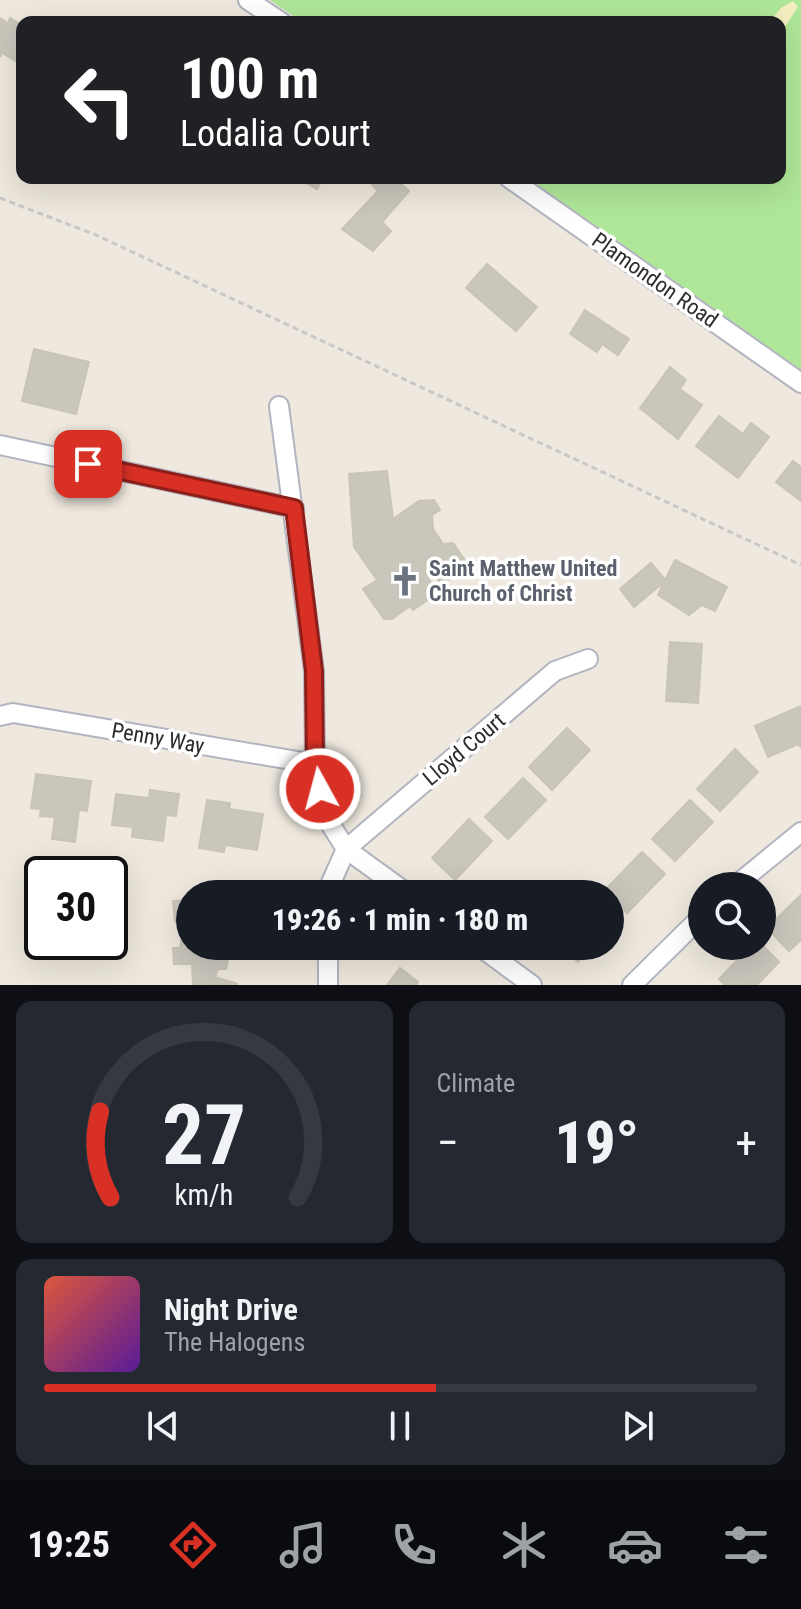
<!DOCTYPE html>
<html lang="en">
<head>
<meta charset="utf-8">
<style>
  :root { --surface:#171b24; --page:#242831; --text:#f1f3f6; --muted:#9ea1a6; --line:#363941; --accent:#d93025 }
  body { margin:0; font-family:"Roboto Condensed",sans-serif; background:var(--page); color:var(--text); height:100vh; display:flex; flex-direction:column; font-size:30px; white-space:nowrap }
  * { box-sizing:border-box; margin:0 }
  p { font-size:26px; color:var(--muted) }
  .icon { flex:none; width:44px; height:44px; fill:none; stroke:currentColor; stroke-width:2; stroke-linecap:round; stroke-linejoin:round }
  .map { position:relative; height:985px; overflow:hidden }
  .side { display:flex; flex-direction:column; gap:16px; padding:16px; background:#0d0f14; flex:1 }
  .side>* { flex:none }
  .guide { position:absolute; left:16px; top:16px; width:770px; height:168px; border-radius:16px; box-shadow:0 8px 32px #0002; background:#202124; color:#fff; overflow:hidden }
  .buttons { position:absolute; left:688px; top:872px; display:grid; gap:16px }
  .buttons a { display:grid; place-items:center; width:88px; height:88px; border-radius:50%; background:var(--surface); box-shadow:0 8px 32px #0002; font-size:40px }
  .speed { position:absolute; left:24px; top:856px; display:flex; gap:16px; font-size:40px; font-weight:700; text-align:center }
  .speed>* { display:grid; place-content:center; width:104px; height:104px; border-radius:50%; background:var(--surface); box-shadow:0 8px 32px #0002; line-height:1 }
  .speed .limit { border:4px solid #111; border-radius:12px; background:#fff; color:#111 }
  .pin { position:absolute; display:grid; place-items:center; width:68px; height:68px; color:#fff; margin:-34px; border-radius:16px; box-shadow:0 4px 12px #0006 }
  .me { position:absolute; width:88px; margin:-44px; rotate:353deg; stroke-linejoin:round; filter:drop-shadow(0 0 6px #0008) }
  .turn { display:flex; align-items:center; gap:28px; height:168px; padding:0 32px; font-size:36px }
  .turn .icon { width:104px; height:104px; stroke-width:2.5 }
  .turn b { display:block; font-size:56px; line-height:68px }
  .big { font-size:60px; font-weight:800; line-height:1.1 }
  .side .widget { flex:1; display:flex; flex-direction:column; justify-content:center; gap:12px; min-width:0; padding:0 28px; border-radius:16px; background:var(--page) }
  .side .dial { align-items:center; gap:0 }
  .dial svg { height:208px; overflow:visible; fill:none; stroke:var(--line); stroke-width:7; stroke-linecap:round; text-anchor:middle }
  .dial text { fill:var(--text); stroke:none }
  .song { display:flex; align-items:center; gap:24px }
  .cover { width:96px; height:96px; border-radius:12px; background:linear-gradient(135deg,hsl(10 70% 55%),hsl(270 70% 35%)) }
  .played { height:8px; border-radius:4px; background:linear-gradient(90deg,var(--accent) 55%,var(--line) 55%) }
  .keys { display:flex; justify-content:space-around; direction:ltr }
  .heat { display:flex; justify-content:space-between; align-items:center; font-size:44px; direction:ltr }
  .side .tiles { flex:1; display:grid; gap:16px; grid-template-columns:1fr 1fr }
  .widget:last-child { grid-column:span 2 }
  .trip { position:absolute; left:176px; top:880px; width:448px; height:80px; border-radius:40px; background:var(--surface); box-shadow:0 8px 32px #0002; font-weight:800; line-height:80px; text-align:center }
  .menu { display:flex; height:128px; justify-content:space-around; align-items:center; background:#090b0e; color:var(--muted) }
  .menu .icon { width:56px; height:56px }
  .menu .current { color:var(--accent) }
  .menu b { font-size:36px; color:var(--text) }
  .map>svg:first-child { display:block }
  .green { fill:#afe798 }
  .sand { fill:#f4efc0 }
  .building { fill:#c9c6bc; stroke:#cac4b7; stroke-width:2 }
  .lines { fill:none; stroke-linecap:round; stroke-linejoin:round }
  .minor-casing { stroke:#b2b4c0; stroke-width:22 }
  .path { stroke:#c8c8c8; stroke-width:3; stroke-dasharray:6 4; stroke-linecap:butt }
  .minor { stroke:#fff; stroke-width:18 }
  .route-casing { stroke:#8d1f18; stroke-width:20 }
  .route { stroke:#d93025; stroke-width:14 }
  .labels { text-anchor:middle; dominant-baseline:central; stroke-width:7; stroke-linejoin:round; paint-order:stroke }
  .street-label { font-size:22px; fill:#2c2c2c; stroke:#fff }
  .worship-label { font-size:22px; font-weight:bold; fill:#5b616d; stroke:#fff; text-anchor:start }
</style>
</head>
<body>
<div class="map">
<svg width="801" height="985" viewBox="0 0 801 985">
  <rect width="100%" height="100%" fill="#eee8de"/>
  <polygon class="green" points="270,0 801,0 801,370 528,178 780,178 780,22 302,22"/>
  <polygon class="sand" points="793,1 798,7 780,34 780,22 769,22 781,8"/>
  <g class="building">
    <polygon points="0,18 8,23 10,18 22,25 19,63 2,53 0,57"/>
    <polygon points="298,178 323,178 317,189"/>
    <polygon points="378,178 395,178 409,191 382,222 391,231 373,251 342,229 378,191 372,185"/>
    <polygon points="487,264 537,307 516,331 466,288"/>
    <polygon points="585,310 629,339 618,355 602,344 597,352 570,334"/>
    <polygon points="34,349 89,362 76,414 22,401"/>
    <polygon points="670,367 686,380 680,389 702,405 678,439 640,408"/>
    <polygon points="719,416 743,434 751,423 769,437 738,478 696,446"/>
    <polygon points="793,461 801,467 801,501 776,482"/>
    <polygon points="387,471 393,519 419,501 434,500 440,510 432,515 433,529 443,544 453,543 470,568 441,584 425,562 426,575 438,593 413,610 410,606 392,619 384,619 363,589 377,580 354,547 349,474"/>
    <polygon points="675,560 727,587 715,611 702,605 689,615 658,595 664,582 634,607 620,589 651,563 665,580"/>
    <polygon points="670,642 702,644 698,703 666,701"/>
    <polygon points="801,706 801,747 798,744 768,757 755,726"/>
    <polygon points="567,728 590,750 552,790 529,767"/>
    <polygon points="735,749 758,772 720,811 697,789"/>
    <polygon points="36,774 91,781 87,811 79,810 75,842 52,839 55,817 40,816 41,809 31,808"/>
    <polygon points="523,778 546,800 508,839 485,817"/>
    <polygon points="150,790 179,794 176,816 166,815 163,841 132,837 133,827 112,825 116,794 149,798"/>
    <polygon points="207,800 230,803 229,809 263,814 257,850 225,845 224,852 199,848"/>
    <polygon points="690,800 713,822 675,861 652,839"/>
    <polygon points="469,819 492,841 455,880 432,858"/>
    <polygon points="642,852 665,874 627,913 604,891"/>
    <polygon points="801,895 801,940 789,951 767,928"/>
    <polygon points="190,900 190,946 231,946 226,969 218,969 215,977 238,984 193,984 192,964 174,964 173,948 180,948 184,926 175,922 173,901"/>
    <polygon points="762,945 779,962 757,985 725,985 719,979 751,946"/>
    <polygon points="561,946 594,946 578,962"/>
    <polygon points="400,968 418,982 416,985 387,985"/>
  </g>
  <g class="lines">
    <g class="minor-casing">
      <g id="minor">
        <polyline points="248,0 281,22"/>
        <polyline points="509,178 801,383"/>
        <polyline points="279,406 314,671 315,764 324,814 346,849 326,894"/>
        <polyline points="0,445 294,508"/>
        <polyline points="0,716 13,713 315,764"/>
        <polyline points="735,886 801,832"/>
        <polyline points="408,894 346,849 555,671 588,659"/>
        <polyline points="328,946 328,985"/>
        <polyline points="479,946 532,985"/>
        <polyline points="632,985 702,916"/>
      </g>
    </g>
    <polyline class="path" points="0,198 96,235 801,565"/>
    <use href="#minor" class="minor"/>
  </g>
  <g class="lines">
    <g class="route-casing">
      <polyline id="route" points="88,464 294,508 314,671 315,764 320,789"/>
    </g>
    <use href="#route" class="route"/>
  </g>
  <defs>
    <g id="church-bare" transform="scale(2.4)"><path d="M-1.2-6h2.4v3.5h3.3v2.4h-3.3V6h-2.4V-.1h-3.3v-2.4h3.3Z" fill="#6b7280" stroke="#fff" stroke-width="2.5" paint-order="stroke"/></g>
  </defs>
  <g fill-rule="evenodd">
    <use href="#church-bare" x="405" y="581"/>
  </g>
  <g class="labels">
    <g class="street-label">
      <text transform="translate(655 280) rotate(35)">Plamondon Road</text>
      <text transform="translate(158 738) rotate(10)">Penny Way</text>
      <text transform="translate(464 749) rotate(-40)">Lloyd Court</text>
    </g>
    <g class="worship-label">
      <text x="429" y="568">Saint Matthew United<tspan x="429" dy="25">Church of Christ</tspan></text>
    </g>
  </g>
</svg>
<div class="buttons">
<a><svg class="icon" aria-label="search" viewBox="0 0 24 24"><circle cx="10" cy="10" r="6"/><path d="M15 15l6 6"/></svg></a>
</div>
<div class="speed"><div class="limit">30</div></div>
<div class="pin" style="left:88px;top:464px;background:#d93025"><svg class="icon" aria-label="arrive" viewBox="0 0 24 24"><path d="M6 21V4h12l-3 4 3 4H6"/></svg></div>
<svg class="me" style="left:320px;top:789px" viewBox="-20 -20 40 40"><circle r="17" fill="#d93025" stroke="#fff" stroke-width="3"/><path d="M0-11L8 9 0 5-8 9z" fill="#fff"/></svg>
<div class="trip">19:26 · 1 min · 180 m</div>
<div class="guide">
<div class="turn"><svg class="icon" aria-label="left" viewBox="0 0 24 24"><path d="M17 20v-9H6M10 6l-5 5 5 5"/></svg><div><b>100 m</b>Lodalia Court</div></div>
</div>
</div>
<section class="side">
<div class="tiles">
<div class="widget dial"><svg viewBox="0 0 100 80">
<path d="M14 69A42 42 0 1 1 86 69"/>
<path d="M14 69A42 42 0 0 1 10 36" stroke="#d93025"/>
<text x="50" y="56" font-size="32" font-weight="700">27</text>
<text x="50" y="72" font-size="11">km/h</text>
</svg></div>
<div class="widget"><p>Climate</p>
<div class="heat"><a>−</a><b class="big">19°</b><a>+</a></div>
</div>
<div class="widget">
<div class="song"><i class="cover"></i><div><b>Night Drive</b><p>The Halogens</p></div></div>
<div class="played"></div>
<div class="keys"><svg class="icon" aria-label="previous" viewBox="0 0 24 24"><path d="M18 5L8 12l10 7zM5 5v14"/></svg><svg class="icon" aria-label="pause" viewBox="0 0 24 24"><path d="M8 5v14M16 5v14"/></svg><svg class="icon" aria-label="next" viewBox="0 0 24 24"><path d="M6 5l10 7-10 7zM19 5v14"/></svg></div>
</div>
</div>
</section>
<nav class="menu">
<b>19:25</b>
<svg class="icon current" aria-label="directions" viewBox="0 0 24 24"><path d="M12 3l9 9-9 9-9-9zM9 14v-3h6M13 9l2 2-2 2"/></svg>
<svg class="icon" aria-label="music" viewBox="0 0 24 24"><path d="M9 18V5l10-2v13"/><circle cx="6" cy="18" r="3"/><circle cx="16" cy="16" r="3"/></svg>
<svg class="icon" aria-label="phone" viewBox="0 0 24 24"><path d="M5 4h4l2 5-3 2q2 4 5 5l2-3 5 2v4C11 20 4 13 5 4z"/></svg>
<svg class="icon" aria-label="climate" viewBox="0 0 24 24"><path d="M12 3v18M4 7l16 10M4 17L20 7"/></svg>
<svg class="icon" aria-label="car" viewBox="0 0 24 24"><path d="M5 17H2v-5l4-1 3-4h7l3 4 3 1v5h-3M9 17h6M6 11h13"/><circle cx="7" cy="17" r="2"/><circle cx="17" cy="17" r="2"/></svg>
<svg class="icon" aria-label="filters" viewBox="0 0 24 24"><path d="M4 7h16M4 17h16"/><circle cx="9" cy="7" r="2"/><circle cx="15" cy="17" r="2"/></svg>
</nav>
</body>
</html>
